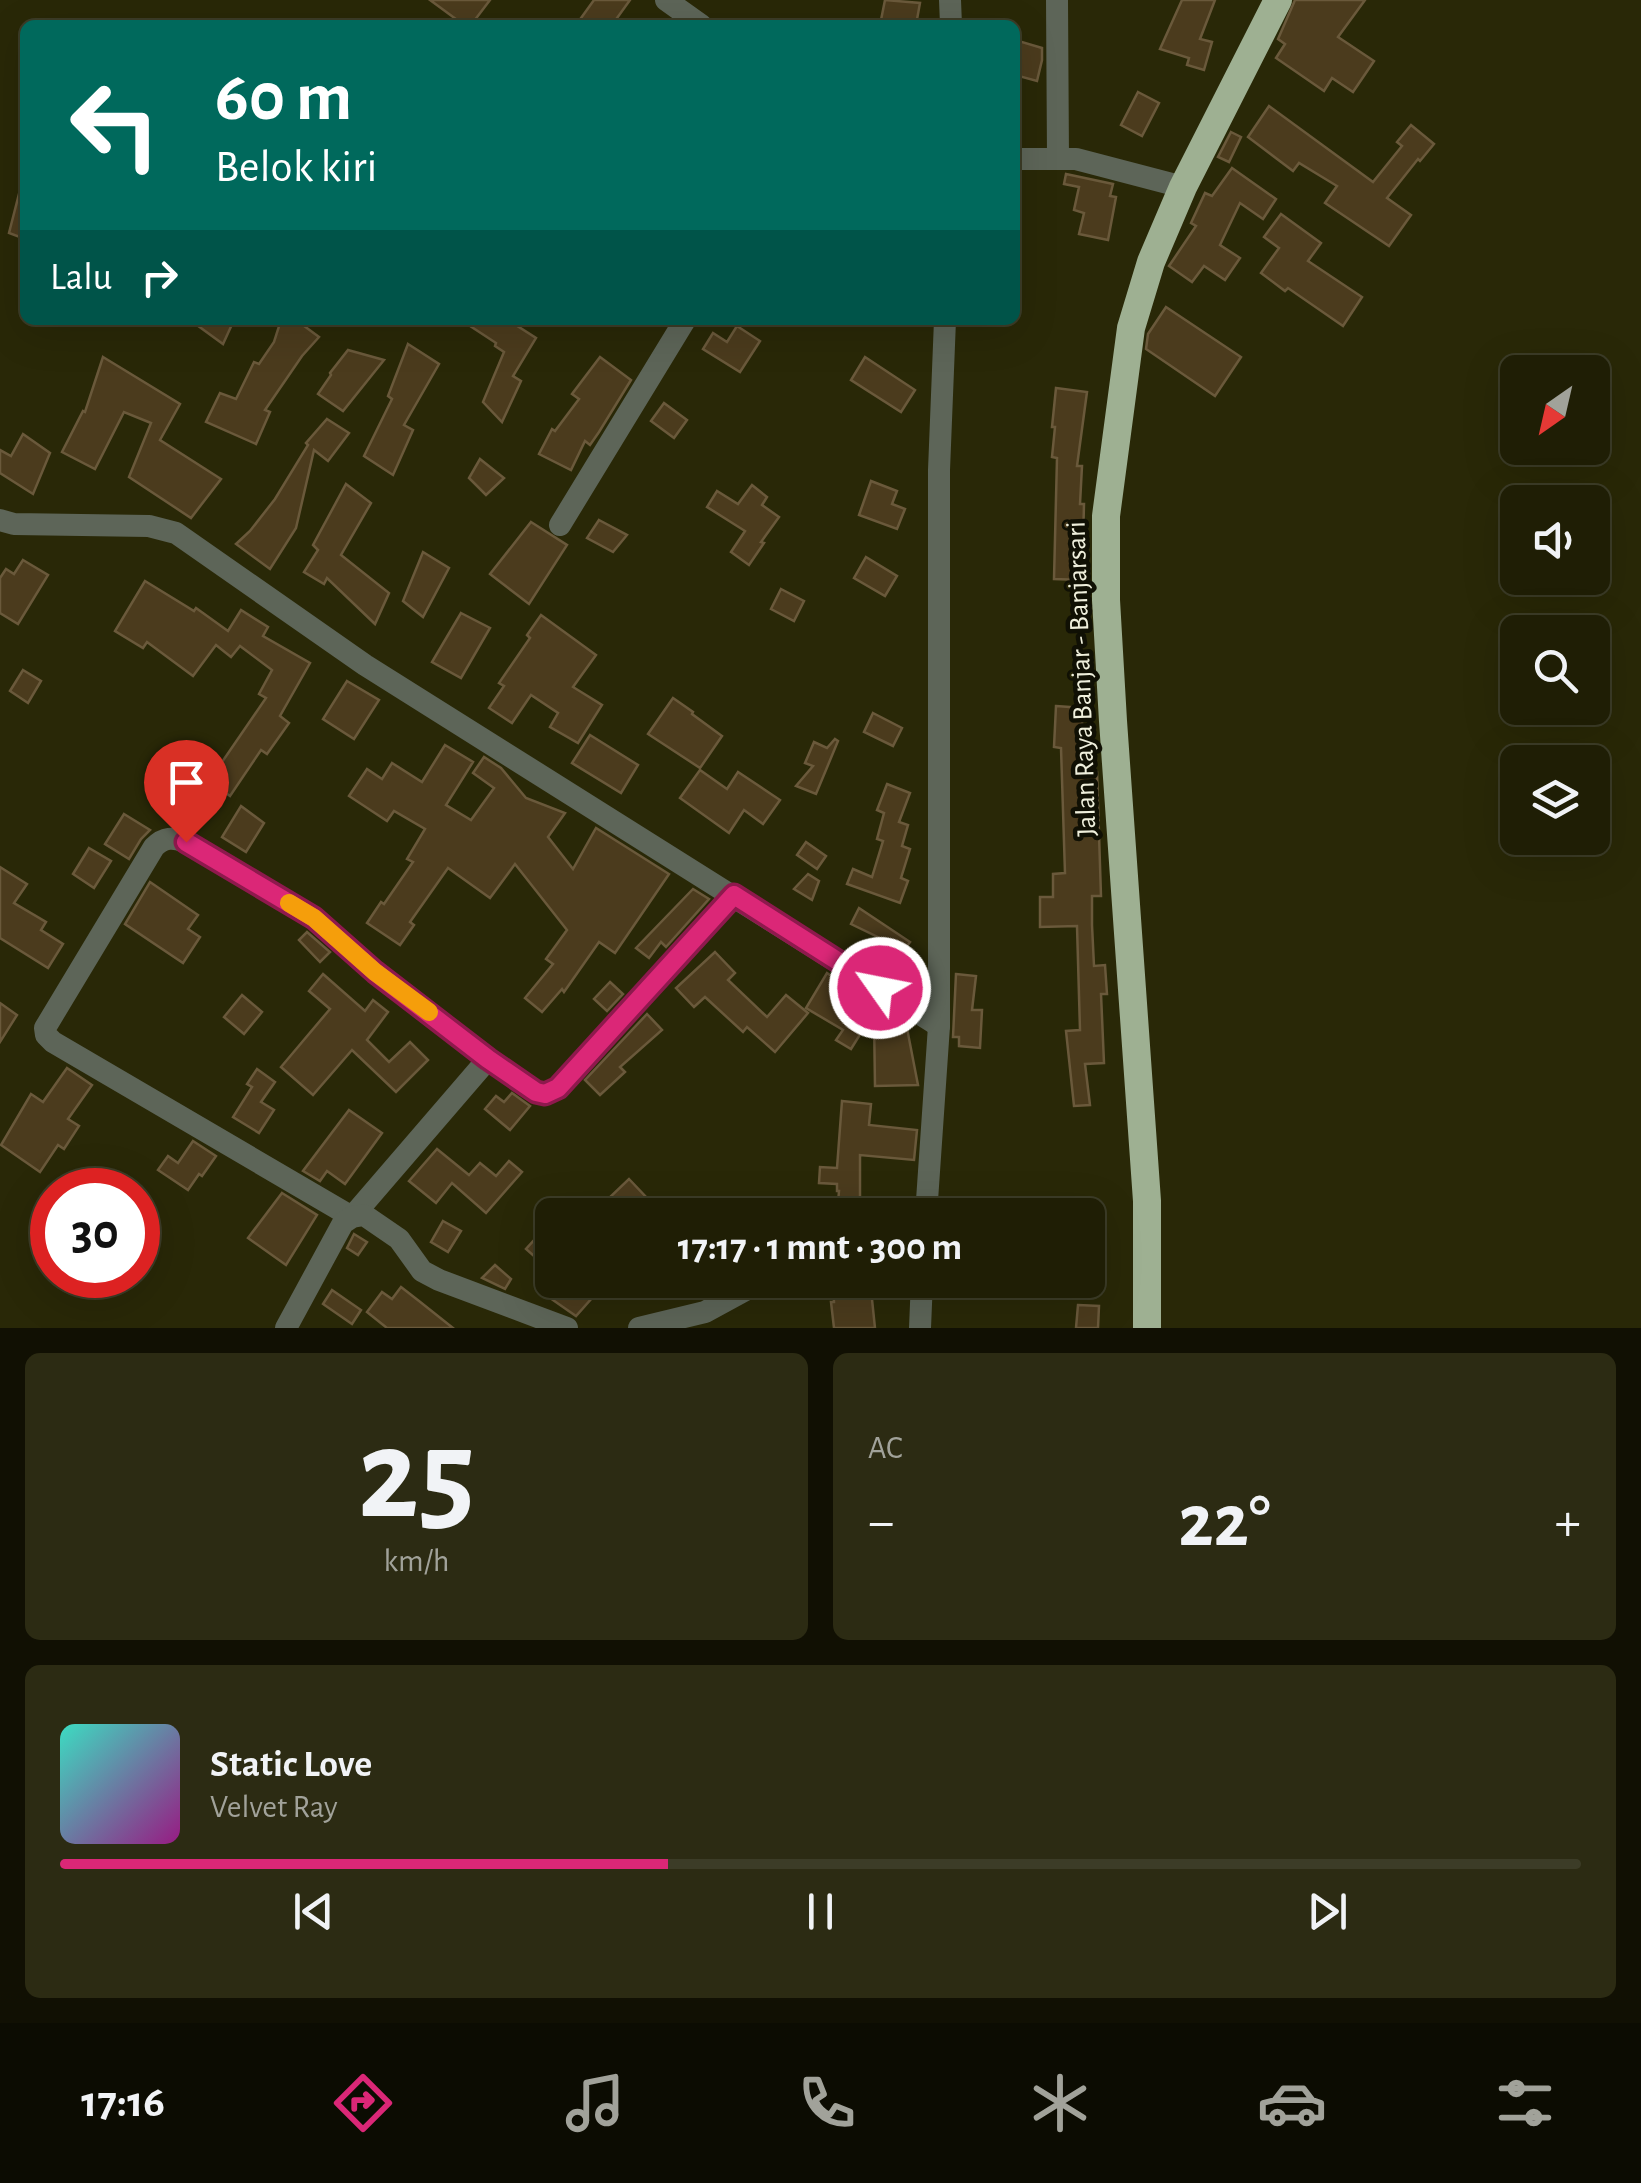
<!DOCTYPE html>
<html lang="id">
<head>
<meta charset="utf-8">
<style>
  :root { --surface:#1f1e05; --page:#2c2b13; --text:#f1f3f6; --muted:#a1a29a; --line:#3c3c27; --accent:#db2777 }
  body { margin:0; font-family:"Alegreya Sans",sans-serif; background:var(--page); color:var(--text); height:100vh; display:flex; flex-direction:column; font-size:38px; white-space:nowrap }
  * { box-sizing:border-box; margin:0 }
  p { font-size:32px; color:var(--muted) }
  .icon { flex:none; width:55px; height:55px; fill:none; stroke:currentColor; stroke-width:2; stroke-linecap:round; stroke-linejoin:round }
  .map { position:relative; height:1328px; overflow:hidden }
  .details { display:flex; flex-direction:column; gap:25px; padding:25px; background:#111003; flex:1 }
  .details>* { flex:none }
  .guide { position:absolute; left:20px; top:20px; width:1000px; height:305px; border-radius:15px; box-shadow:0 10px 40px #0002,0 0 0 2px var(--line); background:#00695c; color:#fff; overflow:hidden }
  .needle { width:65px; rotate:214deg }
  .buttons { position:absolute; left:1500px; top:355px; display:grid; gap:20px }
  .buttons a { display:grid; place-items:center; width:110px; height:110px; border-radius:15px; background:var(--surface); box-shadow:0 10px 40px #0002,0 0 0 2px var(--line); font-size:50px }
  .speed { position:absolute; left:30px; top:1168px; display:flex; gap:20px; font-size:50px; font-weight:700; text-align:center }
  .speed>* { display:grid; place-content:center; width:130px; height:130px; border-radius:50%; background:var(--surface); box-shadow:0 10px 40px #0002,0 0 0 2px var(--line); line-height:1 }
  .speed .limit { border:15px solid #d22; background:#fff; color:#111 }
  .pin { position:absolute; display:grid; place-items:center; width:85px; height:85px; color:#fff; margin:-102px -42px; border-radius:50% 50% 50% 0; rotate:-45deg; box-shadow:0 0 10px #0007 }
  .pin .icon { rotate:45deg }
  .me { position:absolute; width:110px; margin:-55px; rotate:303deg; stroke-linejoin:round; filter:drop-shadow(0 0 8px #0008) }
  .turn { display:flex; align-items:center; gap:35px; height:210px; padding:0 30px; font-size:45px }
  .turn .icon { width:130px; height:130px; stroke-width:2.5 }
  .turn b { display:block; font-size:70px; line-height:85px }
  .then { display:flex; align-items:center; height:95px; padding:0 30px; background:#0003; gap:20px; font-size:38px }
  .big { font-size:75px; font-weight:700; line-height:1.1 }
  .details .tile { flex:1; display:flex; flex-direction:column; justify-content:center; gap:15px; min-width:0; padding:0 35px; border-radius:15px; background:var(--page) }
  .details .dial { align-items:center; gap:0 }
  .dial b { font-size:130px; line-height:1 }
  .song { display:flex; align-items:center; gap:30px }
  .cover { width:120px; height:120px; border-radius:15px; background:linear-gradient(135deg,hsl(170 70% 55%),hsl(310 70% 35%)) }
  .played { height:10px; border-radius:5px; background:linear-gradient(90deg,var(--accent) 40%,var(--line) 40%) }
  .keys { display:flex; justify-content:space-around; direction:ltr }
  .heat { display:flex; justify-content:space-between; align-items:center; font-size:55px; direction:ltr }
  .details .tiles { flex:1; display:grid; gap:25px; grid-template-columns:1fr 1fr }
  .tile:last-child { grid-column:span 2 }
  .trip { position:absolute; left:535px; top:1198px; width:570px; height:100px; border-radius:15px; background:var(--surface); box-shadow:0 10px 40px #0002,0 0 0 2px var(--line); font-weight:700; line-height:100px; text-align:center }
  .tabs { display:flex; height:160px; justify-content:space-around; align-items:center; background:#0c0c02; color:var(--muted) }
  .tabs .icon { width:70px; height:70px }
  .tabs .current { color:var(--accent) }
  .tabs b { font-size:45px; color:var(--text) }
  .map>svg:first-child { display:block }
  .building { fill:#4b3b1d; stroke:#6a593b; stroke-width:2.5 }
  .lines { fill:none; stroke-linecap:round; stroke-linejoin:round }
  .minor { stroke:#5d6558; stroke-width:22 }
  .trunk { stroke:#9eb092; stroke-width:28 }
  .route-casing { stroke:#8e194d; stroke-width:25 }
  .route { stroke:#db2777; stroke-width:18 }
  .slow { stroke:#f59e0b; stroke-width:18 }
  .labels { text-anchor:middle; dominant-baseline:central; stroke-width:9; stroke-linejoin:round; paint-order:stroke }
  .street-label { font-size:28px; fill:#efefdc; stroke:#101004 }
</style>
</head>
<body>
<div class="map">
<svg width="1641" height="1328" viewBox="0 0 1641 1328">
  <rect width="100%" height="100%" fill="#292807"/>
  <g class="building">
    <polygon points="430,0 490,0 471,25 464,25"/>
    <polygon points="594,0 630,0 612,25 576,25"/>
    <polygon points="885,0 920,3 916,25 880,25"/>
    <polygon points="1182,0 1215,0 1200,39 1212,42 1204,70 1187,65 1189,58 1160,49"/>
    <polygon points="1295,0 1365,0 1338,37 1374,61 1353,92 1332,78 1324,91 1276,58 1285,44 1278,39"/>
    <polygon points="1015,40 1042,48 1042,60 1037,81 1015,75"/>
    <polygon points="1138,92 1159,103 1142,136 1121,125"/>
    <polygon points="1269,106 1373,182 1402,146 1397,142 1411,125 1434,144 1420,161 1418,159 1387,198 1411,215 1389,246 1325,203 1337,186 1299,163 1293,171 1248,137"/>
    <polygon points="1231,132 1241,137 1229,162 1218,157"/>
    <polygon points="1232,168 1276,199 1263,219 1240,203 1220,245 1240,258 1225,280 1204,266 1192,282 1169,266 1196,226 1191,223 1205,193 1212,196"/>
    <polygon points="1066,174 1113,184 1110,196 1116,197 1108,240 1079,234 1084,213 1074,210 1079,187 1064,184"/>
    <polygon points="20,190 25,191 25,239 9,233"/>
    <polygon points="1281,214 1321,243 1308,261 1362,297 1343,326 1288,288 1285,291 1261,273 1279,248 1264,237"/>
    <polygon points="1166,307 1241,357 1215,396 1146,349 1148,334"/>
    <polygon points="190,320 234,320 223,344"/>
    <polygon points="281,320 296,320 319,337 302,356 265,410 270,412 256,444 206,422 220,393 236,399 254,362 259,364 274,342"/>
    <polygon points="461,320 508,320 536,338 513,376 521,381 502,422 483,402 504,352 495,346 496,343"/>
    <polygon points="737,326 760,341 740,372 703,349 713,333 727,342"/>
    <polygon points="408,344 439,364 404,425 413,430 393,475 364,456 392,399 388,396"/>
    <polygon points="348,350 384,360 343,411 318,394 331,375 330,373"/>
    <polygon points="103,357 180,404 160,440 221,479 191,518 129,477 151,423 124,412 95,469 62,452 83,411 85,412"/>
    <polygon points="600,357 631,380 599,432 590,445 585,441 571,470 539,454 552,429 555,431 579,399 572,394"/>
    <polygon points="865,357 915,390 901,412 851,380"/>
    <polygon points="1056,388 1087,392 1077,466 1082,466 1080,504 1084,504 1082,580 1054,579 1057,458 1052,457 1055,427 1052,427"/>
    <polygon points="664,403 687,420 674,438 651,421"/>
    <polygon points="327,419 349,433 328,461 314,450 296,528 270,569 236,544 250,531 275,499 308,445 306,443"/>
    <polygon points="23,434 50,453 33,494 0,473 0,450 11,456"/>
    <polygon points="480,459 504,478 486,495 469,478"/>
    <polygon points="871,481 897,491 892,504 905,509 897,529 859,515"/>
    <polygon points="346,484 371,503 341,555 389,593 375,624 327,578 324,584 304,572 318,550 313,545"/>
    <polygon points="752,485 767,497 762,505 779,517 761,542 764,543 749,565 731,552 745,531 707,507 717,491 738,504"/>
    <polygon points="599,520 627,535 613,552 587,538"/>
    <polygon points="531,522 567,545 529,604 490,574"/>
    <polygon points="423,552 449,568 423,617 403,601"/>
    <polygon points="866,557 897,576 885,596 854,578"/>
    <polygon points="23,560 48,575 18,624 0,613 0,578 6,569 14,574"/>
    <polygon points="145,581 194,611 196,608 228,631 241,610 268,627 263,636 310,663 280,716 289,723 267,754 261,750 230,796 209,781 266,698 259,694 272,670 240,646 231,657 216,645 193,676 147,642 143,648 115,631"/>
    <polygon points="781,589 804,601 794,621 771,609"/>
    <polygon points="461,613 490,628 461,678 432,662"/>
    <polygon points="541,615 596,655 573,687 602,705 578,743 550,727 558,713 531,695 512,723 489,708 504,686 499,683 530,638 527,635"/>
    <polygon points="23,670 41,681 28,703 10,691"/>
    <polygon points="347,681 379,700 354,739 323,719"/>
    <polygon points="673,698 693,712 692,714 722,736 700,768 648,734"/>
    <polygon points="1056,706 1083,708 1079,773 1097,772 1101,896 1092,896 1092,925 1094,966 1105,965 1107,994 1101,994 1104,1063 1085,1064 1090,1105 1074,1106 1066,1031 1080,1030 1077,926 1040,927 1040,897 1053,897 1053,874 1065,873 1061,748 1054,747"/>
    <polygon points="873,713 902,728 893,746 864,732"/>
    <polygon points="590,735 638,765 621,793 572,763"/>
    <polygon points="835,739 838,741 816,794 796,786 813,766 805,763 814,742 827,748"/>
    <polygon points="445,745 473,762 446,805 471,820 494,788 473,773 484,757 501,768 526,798 565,813 548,837 573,869 596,828 669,874 615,953 599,942 564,992 562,989 542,1012 525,998 553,964 546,959 567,930 515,864 490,898 448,868 410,922 414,925 400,945 367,923 381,902 384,904 413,862 407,859 425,829 394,811 387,821 349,796 367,769 382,779 392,763 422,782"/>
    <polygon points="700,770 727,789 738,772 780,800 763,824 744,810 729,833 680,798"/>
    <polygon points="887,784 910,793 899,822 908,825 902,846 910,849 901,878 908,881 900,903 847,884 853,869 872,877 883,841 877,839 884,813 877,810"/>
    <polygon points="241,806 264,823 246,852 222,837"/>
    <polygon points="124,814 150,830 141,839 129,859 105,844"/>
    <polygon points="806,842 826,856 817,869 797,855"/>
    <polygon points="89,848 111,861 94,888 73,874"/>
    <polygon points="0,867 27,884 14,903 46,922 41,930 63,944 48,968 0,938"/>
    <polygon points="808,874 819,881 812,900 794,889"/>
    <polygon points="150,882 198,915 188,929 200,937 183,963 125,924"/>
    <polygon points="693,889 709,899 666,947 661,942 649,958 636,948"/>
    <polygon points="859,908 910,942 899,957 886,948 890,943 851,924"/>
    <polygon points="307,932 330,952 320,962 299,940"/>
    <polygon points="715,952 735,973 728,980 767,1017 786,995 808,1013 775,1052 747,1027 743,1032 705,997 694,1007 676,988"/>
    <polygon points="827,973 872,1003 864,1016 871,1017 851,1049 836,1040 843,1030 806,1008"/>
    <polygon points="323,974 365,1011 373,1000 388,1012 367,1040 389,1062 410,1042 428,1060 396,1092 352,1050 313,1095 281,1067 330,1009 309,991"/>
    <polygon points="956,974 976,976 972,1010 982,1010 980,1048 959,1046 959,1037 953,1037"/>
    <polygon points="610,982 623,994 607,1011 594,999"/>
    <polygon points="242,995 262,1012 244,1034 224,1017"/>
    <polygon points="0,1003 17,1015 0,1042"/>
    <polygon points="647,1014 662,1030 620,1067 625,1072 600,1095 585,1080"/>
    <polygon points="874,1018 906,1023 918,1085 875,1086"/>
    <polygon points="67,1068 92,1085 68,1119 79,1126 64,1149 58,1145 40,1172 1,1145 31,1094 43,1102"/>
    <polygon points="257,1069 275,1082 261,1102 274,1110 259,1133 233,1117 252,1087 247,1084"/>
    <polygon points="512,1093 530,1106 510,1130 485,1109 496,1096 504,1102"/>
    <polygon points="842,1101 871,1104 869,1125 917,1130 914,1160 860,1155 860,1215 837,1215 839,1191 837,1191 837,1184 819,1183 820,1167 837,1168"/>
    <polygon points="349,1110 382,1133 345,1184 327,1171 320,1181 303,1171"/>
    <polygon points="193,1141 216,1156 202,1176 199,1174 188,1190 158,1170 168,1156 178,1163"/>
    <polygon points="437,1149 469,1175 480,1163 496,1176 509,1161 522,1172 486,1213 452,1183 436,1203 409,1181"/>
    <polygon points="629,1179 646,1197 627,1215 623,1215 608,1199"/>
    <polygon points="282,1193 317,1215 286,1265 248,1238"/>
    <polygon points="443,1221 461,1231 448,1252 431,1242"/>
    <polygon points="354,1234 367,1242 358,1255 347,1248"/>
    <polygon points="536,1238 552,1251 552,1255 544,1265 526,1249"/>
    <polygon points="495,1265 511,1279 505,1289 482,1278"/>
    <polygon points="558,1280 565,1286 570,1280 608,1280 576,1316 550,1298 552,1295 549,1292"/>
    <polygon points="833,1280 870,1280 875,1328 834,1328 831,1302 834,1302"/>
    <polygon points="401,1287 419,1301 453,1328 387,1328 367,1312 382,1292 392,1299"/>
    <polygon points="332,1290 361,1310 352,1324 323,1304"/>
    <polygon points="1078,1305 1099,1306 1098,1328 1076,1328"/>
  </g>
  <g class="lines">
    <g class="minor">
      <polyline points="666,0 701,25"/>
      <polyline points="950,0 951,25"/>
      <polyline points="1057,0 1058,158"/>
      <polyline points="1015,159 1076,159 1183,187"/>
      <polyline points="0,520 14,524 149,526 176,533 365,665 939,1026"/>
      <polyline points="560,525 685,320"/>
      <path d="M 488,1059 L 352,1217 L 53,1042 L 46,1035 L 45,1028 L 154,847 C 164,837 173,837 185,842 L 314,918 L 375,972 L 488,1059 L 536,1092 L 545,1094 L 558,1088 L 733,895"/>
      <polyline points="926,1215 939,1026 939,470 945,320"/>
      <polyline points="286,1328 343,1223 352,1217 364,1215 399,1239 422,1271 439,1280 567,1328"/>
      <polyline points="639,1328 705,1312 764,1280"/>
      <polyline points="920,1328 922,1280"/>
    </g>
    <polyline class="trunk" points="1147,1328 1147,1201 1113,721 1106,600 1106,516 1131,328 1151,262 1183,187 1278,0"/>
  </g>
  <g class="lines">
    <g class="route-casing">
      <polyline id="route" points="186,842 314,918 375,972 488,1059 536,1092 545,1094 558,1088 734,895 880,988"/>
    </g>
    <use href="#route" class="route"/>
    <polyline class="slow" points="289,903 314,918 375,972 429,1012"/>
  </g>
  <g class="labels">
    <g class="street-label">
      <text transform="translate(1082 679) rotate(-92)">Jalan Raya Banjar - Banjarsari</text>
    </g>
  </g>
</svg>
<div class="buttons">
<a><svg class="needle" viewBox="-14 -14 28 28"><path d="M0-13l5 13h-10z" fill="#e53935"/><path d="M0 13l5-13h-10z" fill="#a1a29a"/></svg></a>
<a><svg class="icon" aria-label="sound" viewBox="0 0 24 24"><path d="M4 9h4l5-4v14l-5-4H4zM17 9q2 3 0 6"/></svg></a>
<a><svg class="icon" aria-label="search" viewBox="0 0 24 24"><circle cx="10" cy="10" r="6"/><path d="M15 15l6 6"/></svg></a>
<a><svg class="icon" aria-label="layers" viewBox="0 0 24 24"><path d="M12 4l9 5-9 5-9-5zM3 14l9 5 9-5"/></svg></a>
</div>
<div class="speed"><div class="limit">30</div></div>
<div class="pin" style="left:186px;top:842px;background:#d93025"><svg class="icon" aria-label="arrive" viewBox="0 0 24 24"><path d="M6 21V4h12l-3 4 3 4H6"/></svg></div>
<svg class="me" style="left:880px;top:988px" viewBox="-20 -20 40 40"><circle r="17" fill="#db2777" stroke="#fff" stroke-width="3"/><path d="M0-11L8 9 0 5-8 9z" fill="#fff"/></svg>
<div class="trip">17:17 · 1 mnt · 300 m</div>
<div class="guide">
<div class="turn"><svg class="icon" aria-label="left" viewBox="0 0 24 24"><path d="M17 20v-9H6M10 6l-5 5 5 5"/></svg><div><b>60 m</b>Belok kiri</div></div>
<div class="then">Lalu<svg class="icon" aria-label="right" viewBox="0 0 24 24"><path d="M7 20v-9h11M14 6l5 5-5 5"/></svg></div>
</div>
</div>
<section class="details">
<div class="tiles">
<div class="tile dial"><b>25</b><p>km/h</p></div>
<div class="tile"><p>AC</p>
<div class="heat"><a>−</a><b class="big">22°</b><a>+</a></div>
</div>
<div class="tile">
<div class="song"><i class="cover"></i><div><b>Static Love</b><p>Velvet Ray</p></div></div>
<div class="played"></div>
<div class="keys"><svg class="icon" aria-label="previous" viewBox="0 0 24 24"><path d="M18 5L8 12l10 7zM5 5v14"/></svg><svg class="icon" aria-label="pause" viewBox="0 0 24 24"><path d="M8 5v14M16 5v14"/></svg><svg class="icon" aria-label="next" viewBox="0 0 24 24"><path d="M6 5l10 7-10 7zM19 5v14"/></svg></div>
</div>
</div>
</section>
<nav class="tabs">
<b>17:16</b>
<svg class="icon current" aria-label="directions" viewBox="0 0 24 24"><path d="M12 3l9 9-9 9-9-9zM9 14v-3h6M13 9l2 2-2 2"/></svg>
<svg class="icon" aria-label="music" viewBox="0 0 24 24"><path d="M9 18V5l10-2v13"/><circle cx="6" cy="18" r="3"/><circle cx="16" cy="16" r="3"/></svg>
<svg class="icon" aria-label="phone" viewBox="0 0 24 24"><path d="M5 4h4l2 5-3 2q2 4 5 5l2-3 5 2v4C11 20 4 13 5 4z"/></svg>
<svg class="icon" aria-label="climate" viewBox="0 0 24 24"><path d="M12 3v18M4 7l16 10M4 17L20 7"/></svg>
<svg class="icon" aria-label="car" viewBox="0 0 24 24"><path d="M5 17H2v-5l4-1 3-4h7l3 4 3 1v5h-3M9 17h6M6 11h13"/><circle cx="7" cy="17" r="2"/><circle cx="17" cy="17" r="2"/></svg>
<svg class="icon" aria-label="filters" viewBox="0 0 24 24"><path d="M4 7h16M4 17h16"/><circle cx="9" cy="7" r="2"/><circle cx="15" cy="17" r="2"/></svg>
</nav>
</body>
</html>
